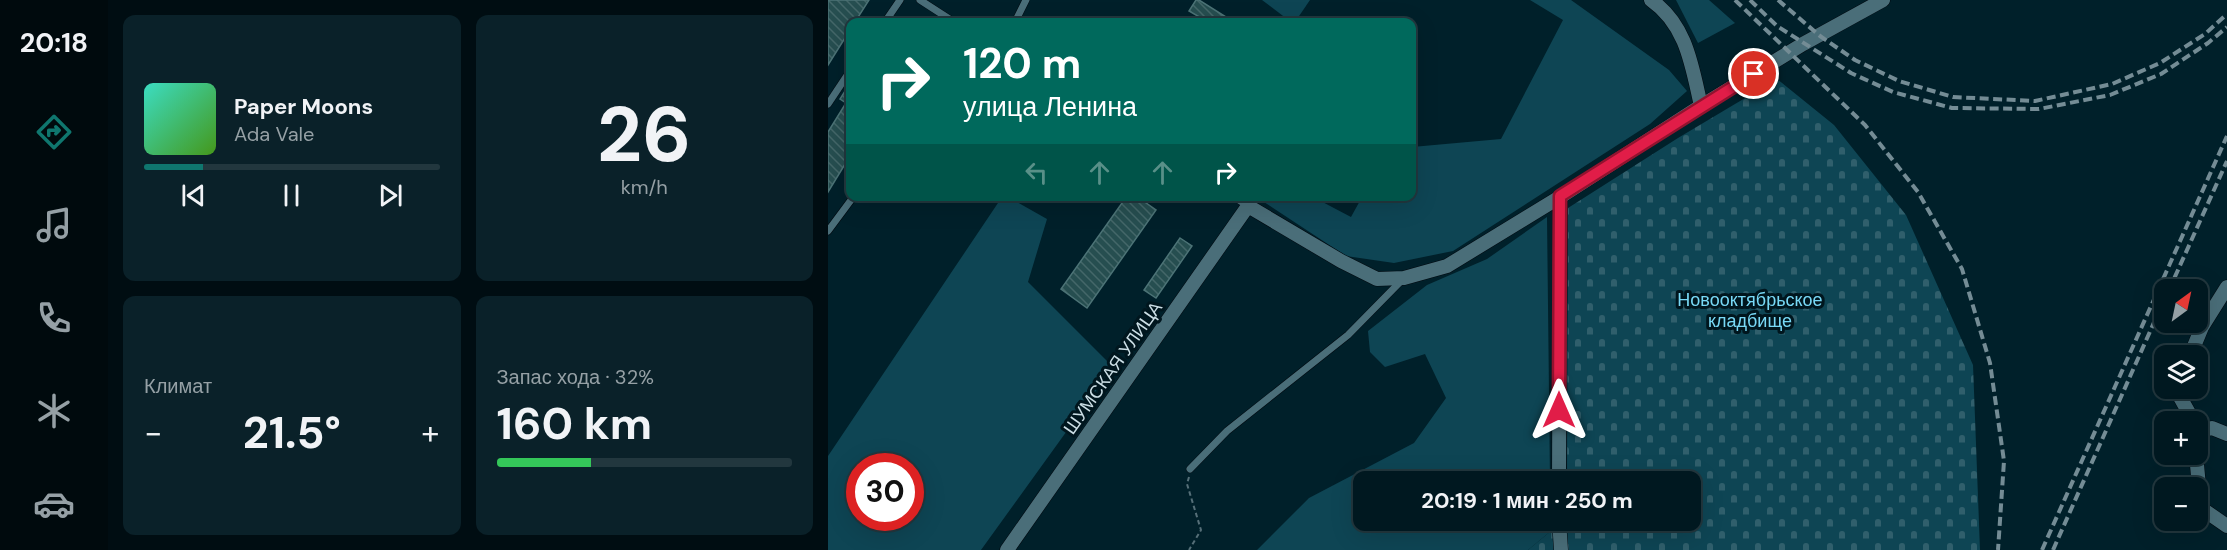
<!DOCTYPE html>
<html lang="ru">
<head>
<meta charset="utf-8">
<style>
  :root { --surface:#001820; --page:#0a2129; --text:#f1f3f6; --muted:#95a0a5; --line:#22373e; --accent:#0f766e }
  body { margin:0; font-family:"DM Sans",sans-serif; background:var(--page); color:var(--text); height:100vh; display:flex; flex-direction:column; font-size:22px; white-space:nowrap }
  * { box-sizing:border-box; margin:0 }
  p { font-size:20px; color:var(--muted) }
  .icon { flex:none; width:33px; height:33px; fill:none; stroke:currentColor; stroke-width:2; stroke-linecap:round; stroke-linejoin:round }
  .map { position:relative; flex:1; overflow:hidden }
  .side { display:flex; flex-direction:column; gap:15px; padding:15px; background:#000d12; width:720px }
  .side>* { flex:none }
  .hud { position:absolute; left:18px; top:18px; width:570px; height:183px; border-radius:12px; box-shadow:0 6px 24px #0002,0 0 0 2px var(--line); background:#00695c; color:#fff; overflow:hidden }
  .needle { width:39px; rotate:33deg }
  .buttons { position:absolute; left:1326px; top:279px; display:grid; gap:12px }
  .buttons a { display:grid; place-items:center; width:54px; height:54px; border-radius:12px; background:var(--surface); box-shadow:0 6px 24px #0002,0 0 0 2px var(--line); font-size:30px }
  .speed { position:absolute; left:18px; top:453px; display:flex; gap:12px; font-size:30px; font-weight:700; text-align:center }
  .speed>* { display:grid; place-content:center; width:78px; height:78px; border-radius:50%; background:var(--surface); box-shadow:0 6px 24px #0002,0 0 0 2px var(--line); line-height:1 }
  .speed .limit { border:9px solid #d22; background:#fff; color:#111 }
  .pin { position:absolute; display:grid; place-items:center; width:51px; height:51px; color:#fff; margin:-26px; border:3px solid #fff; border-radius:50%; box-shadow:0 2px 6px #0007 }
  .me { position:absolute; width:66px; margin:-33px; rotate:0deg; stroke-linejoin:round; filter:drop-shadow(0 0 4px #0008) }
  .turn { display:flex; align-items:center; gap:21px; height:126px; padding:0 18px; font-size:27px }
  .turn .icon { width:78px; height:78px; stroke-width:2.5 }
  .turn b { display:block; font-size:42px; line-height:51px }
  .lanes { display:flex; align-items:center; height:57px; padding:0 18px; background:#0003; justify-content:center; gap:30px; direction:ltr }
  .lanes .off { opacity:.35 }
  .big { font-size:45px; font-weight:700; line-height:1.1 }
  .side .tile { flex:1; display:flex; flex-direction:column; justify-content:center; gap:9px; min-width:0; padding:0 21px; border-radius:12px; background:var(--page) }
  .side .dial { align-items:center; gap:0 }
  .dial b { font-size:78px; line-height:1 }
  .song { display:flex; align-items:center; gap:18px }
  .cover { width:72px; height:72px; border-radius:9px; background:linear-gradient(135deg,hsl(170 70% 55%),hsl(100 70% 35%)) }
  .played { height:6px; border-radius:3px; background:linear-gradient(90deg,var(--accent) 20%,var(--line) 20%) }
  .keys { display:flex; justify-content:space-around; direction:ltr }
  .heat { display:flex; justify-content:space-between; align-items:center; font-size:33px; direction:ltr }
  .charge { height:9px; border-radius:4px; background:linear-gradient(90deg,#34c759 32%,var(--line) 0) }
  .side .tiles { flex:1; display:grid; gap:15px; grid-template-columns:repeat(2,1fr) }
  .trip { position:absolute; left:525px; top:471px; width:348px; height:60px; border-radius:12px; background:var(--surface); box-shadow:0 6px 24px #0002,0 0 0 2px var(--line); font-weight:700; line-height:60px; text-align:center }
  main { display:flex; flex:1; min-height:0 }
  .tab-bar { display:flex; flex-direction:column; width:108px; justify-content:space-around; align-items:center; background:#000a0d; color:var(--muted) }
  .tab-bar .icon { width:42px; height:42px }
  .tab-bar .current { color:var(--accent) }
  .tab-bar b { font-size:27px; color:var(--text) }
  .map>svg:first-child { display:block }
  .grass { fill:#0e4554; fill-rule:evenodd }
  .cemetery { fill:url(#cemetery-stones) }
  .building { fill:url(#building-back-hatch); stroke:#4c7376; stroke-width:1.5 }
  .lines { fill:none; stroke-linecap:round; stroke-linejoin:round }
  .service-casing { stroke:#000910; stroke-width:8 }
  .minor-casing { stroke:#000910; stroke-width:15 }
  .path { stroke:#556f78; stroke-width:2; stroke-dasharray:4.5 3; stroke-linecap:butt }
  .service { stroke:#4a6e79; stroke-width:7 }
  .minor { stroke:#4a6e79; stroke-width:14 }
  .rail { stroke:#748c95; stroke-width:4; stroke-dasharray:9 4.5; stroke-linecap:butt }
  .route-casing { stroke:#92132f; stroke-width:15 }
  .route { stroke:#e11d48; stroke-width:10 }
  .labels { text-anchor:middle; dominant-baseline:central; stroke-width:6; stroke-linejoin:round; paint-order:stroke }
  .park-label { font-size:18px; fill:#78d9f6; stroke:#00161e }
  .street-label { font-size:18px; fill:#cbdee5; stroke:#00161e }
</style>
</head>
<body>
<main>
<nav class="tab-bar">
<b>20:18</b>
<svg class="icon current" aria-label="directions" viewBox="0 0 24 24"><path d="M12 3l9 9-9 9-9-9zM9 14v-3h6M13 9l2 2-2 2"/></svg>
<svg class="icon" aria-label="music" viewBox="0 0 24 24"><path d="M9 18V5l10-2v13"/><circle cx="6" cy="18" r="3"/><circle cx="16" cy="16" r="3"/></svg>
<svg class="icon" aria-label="phone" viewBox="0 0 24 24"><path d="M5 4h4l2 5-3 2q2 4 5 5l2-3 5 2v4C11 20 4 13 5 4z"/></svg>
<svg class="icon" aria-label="climate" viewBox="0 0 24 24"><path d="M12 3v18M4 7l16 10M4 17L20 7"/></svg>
<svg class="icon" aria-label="car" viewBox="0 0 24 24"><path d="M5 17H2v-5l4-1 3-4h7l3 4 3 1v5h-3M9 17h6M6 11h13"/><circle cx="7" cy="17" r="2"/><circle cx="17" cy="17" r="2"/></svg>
</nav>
<section class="side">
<div class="tiles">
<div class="tile">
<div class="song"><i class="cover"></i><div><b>Paper Moons</b><p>Ada Vale</p></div></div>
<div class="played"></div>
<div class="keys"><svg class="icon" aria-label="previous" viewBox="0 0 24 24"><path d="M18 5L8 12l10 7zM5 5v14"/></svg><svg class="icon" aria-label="pause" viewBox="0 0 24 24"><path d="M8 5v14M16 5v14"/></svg><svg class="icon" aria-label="next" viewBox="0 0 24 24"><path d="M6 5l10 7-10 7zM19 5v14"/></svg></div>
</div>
<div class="tile dial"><b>26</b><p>km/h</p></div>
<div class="tile"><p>Климат</p>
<div class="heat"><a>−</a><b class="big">21.5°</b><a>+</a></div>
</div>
<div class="tile"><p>Запас хода · 32%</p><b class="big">160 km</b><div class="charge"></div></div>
</div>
</section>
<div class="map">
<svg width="1399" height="550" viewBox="0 0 1399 550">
  <defs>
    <pattern id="cemetery-stones" width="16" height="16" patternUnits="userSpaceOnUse" patternTransform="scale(1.5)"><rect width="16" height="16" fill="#0e4554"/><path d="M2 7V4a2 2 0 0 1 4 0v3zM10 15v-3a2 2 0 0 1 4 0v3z" fill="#305f6c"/></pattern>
    <pattern id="building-back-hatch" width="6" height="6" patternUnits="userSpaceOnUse" patternTransform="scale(1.5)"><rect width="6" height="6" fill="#264e50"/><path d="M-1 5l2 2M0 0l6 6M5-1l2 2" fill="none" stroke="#446769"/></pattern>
  </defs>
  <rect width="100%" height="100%" fill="#00202a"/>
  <g class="grass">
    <polygon points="434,0 482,0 467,22 463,22"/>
    <polygon points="702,0 743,0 841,70 859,91 822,124 625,251 566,263 518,256 436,202 439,197 485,197 523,217 534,197 584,196 584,147 673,139 735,20"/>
    <polygon points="848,0 881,0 907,23 870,43"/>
    <path d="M 174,197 L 180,197 L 219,219 L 200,282 L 285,367 L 153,550 L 0,550 L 0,456 ZM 82,466 L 82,518 L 32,518 L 32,466 Z"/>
    <polygon points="719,217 722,481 536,482 536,520 723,521 723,531 700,550 429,550 481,498 586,443 618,398 597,354 557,367 542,352 540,331 599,285 659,259"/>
  </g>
  <polygon class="cemetery" points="949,79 1006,125 1078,215 1145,365 1152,550 700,550 735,521 862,520 862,482 739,481 740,208 850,138"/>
  <g class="building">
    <polygon points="0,0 41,0 27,22 22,22 22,30 0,65"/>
    <polygon points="368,0 371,0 406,22 380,22 361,11"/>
    <polygon points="17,91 22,95 22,156 0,192 0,132 18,103 12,99"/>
    <polygon points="299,196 308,196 328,210 259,308 233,289"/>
    <polygon points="352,238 364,246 328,298 316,290"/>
  </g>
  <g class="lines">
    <g class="service-casing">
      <g id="service">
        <polyline points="92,0 126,22"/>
        <polyline points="57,22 72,0"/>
        <polyline points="187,22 198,0"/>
        <polyline points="0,104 22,71"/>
        <polyline points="405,196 420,206"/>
        <polyline points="0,231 26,196"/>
        <polyline points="362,469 399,431 520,335 575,279"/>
      </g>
    </g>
    <g class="minor-casing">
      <g id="minor">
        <path d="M 823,0 C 859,25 864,67 873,106"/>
        <polyline points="1362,356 1374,327 1399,287"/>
        <polyline points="1351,388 1352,397 1366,422"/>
        <polyline points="1372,431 1384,428 1399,434"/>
        <polyline points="1368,454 1373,508 1399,526"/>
        <polyline points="731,482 732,197"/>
        <polyline points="731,520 733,550"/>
        <polyline points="179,550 420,206 513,261 549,279 576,278 619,266 732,197 873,106 975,44 1055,0"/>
      </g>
    </g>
    <polyline class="path" points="361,477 359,484 373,530 361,550"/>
    <use href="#service" class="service"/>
    <use href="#minor" class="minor"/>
    <g class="rail">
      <polyline points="907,0 1037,125 1090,192 1134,269 1162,363 1176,461 1170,550"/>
      <polyline points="922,0 949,26 1023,73 1065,92 1124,108 1211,109 1282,95 1333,74 1380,43 1399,27"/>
      <polyline points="950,0 992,36 1027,60 1071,81 1125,97 1207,101 1284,84 1332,63 1377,34 1399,14"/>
      <polyline points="1341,290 1399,161"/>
      <polyline points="1214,550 1399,136"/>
      <polyline points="1225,550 1336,300"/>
    </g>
  </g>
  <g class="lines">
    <g class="route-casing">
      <polyline id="route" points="731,410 732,196 926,74"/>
    </g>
    <use href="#route" class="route"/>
  </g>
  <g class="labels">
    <g class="park-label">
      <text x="922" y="300">Новооктябрьское<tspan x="922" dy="21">кладбище</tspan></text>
    </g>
    <g class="street-label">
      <text transform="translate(285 368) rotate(-55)">ШУМСКАЯ УЛИЦА</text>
    </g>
  </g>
</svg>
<div class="buttons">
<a><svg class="needle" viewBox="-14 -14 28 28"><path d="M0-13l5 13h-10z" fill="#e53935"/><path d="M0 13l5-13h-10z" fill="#95a0a5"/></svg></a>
<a><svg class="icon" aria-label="layers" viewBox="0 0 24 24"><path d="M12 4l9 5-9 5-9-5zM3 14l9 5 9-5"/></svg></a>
<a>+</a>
<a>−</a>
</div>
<div class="speed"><div class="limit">30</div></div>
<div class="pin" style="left:926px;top:74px;background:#d93025"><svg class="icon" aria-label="arrive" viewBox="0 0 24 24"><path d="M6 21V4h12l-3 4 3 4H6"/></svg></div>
<svg class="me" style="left:731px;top:410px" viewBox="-20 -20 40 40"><path d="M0-17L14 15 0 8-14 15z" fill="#e11d48" stroke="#fff" stroke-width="4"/></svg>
<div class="trip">20:19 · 1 мин · 250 m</div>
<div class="hud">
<div class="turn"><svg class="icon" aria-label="right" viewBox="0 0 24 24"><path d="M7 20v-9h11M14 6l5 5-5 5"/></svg><div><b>120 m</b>улица Ленина</div></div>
<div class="lanes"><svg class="icon off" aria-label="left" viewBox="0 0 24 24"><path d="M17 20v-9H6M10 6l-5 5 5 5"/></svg><svg class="icon off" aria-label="ahead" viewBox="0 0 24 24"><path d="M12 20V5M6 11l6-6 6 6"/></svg><svg class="icon off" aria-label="ahead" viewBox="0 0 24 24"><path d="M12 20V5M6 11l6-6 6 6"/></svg><svg class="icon" aria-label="right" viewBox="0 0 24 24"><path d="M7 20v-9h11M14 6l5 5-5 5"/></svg></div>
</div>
</div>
</main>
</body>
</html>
